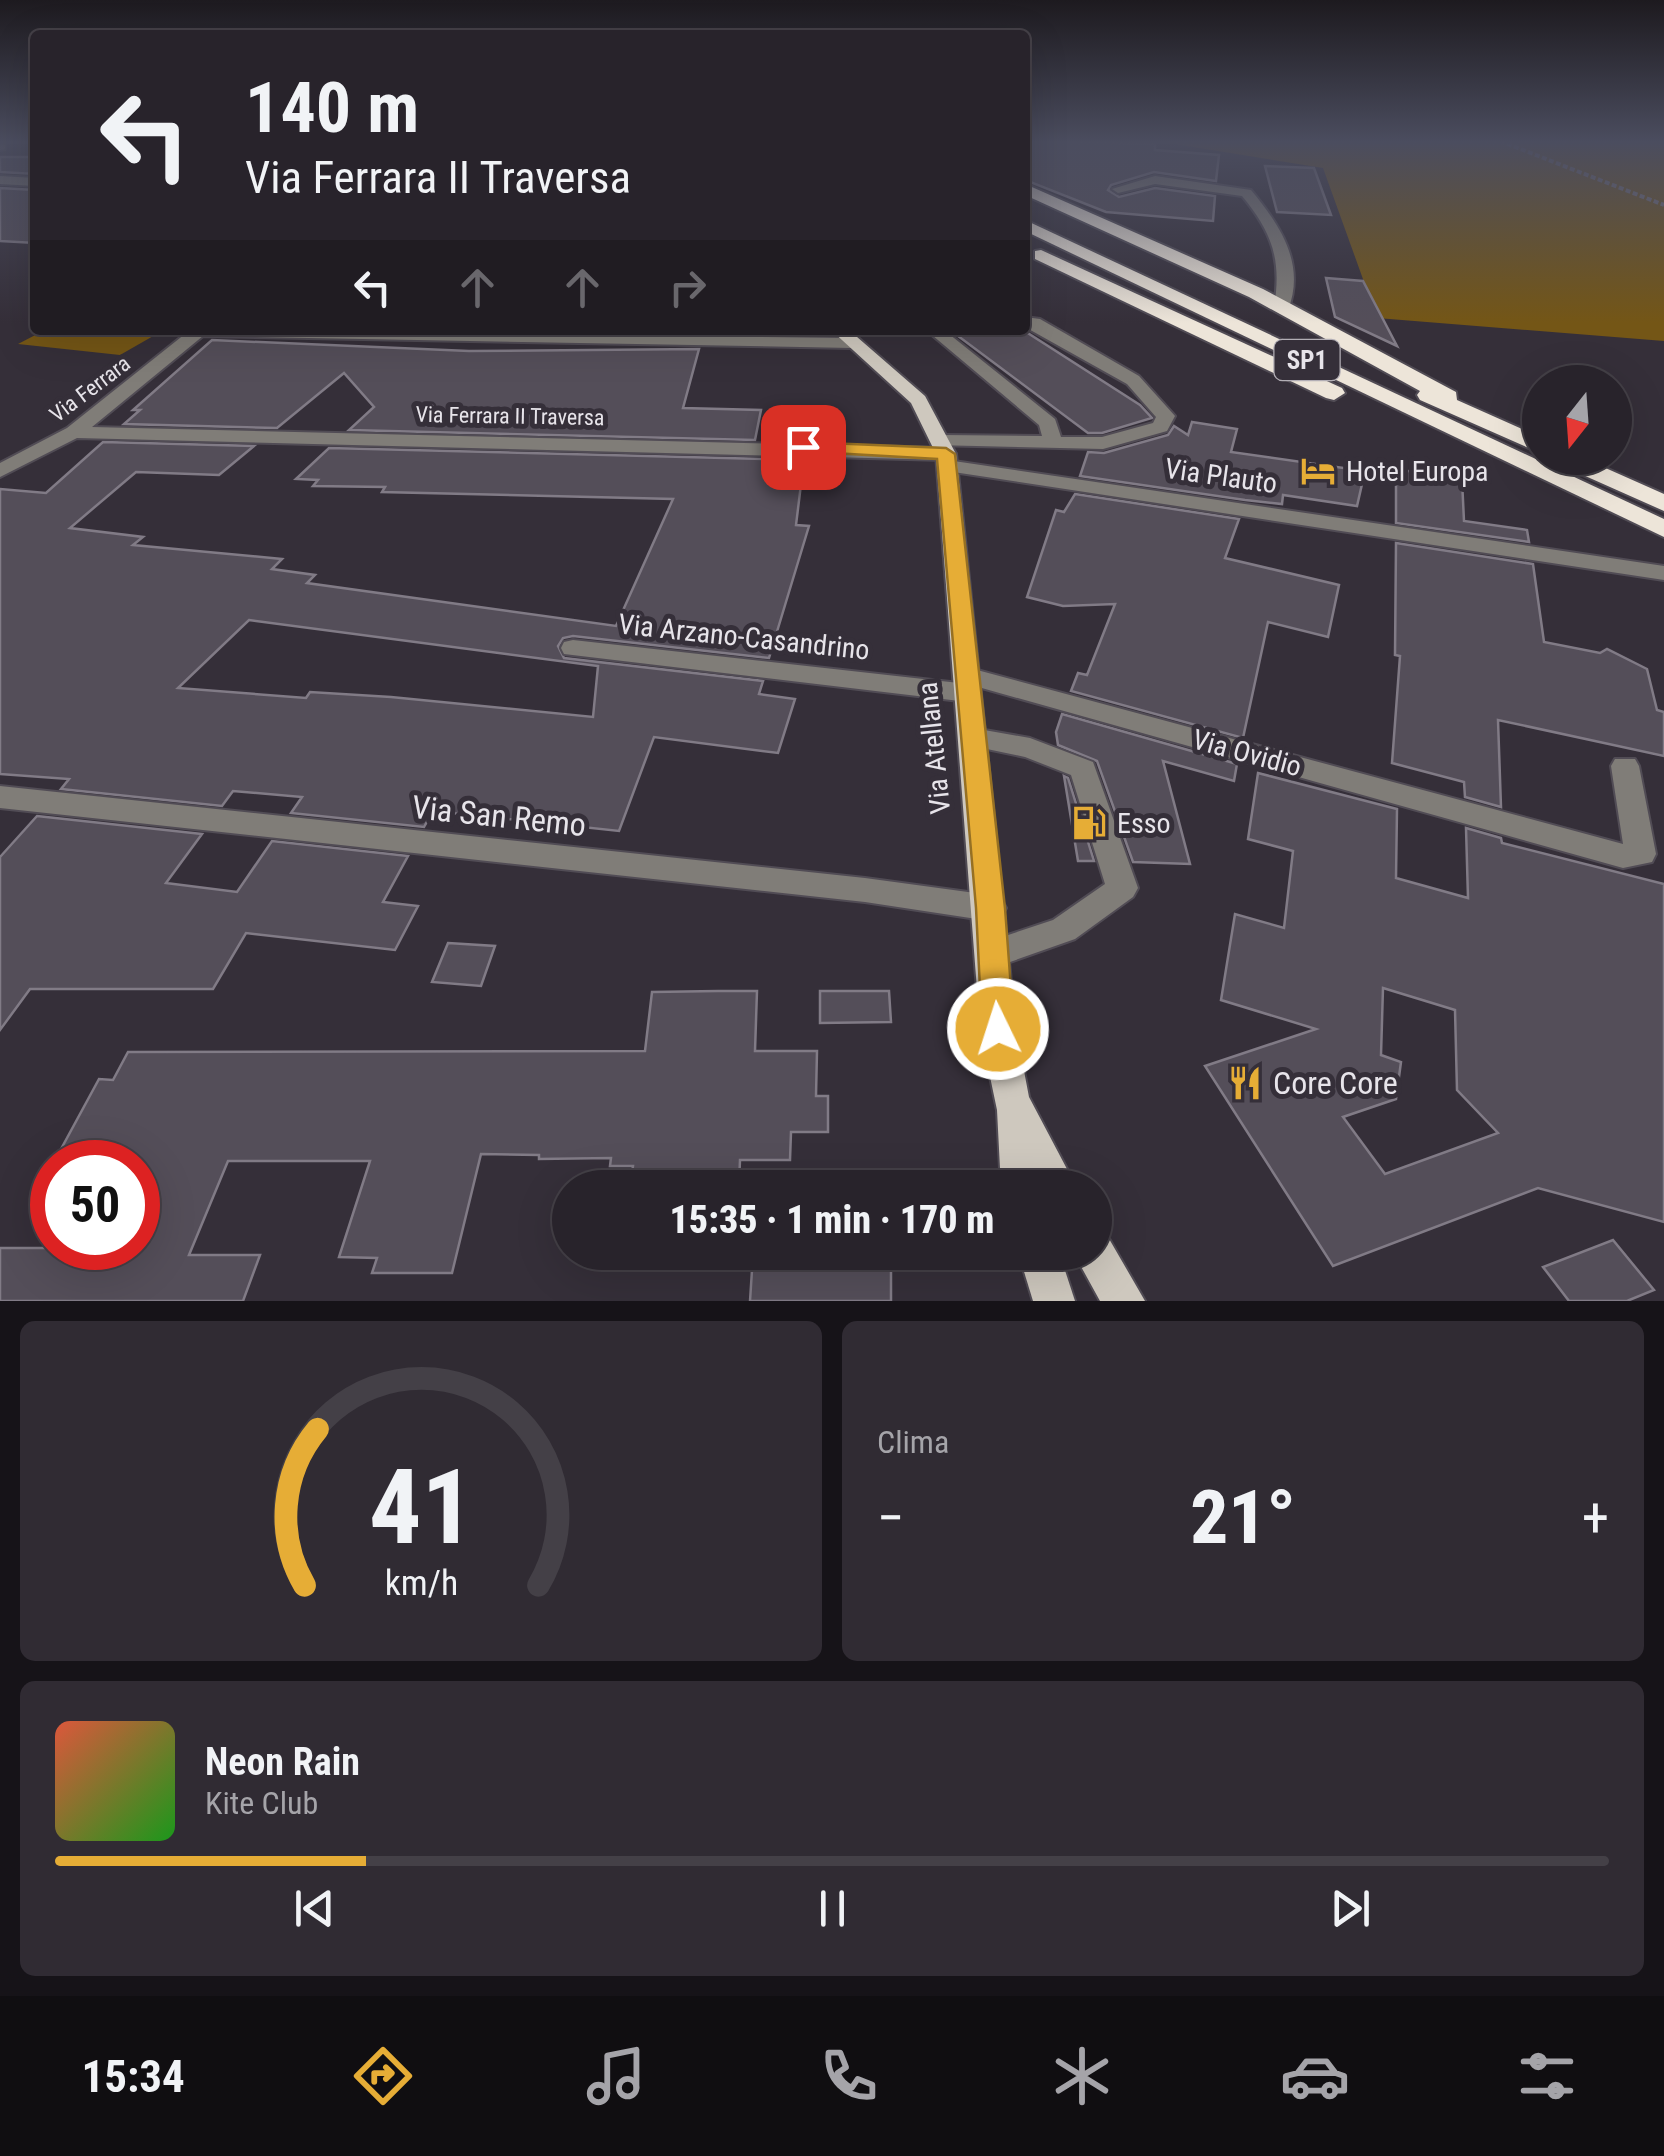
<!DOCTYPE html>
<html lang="it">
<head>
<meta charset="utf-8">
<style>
  :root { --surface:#28232b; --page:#302b33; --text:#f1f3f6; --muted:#a5a4a9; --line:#444047; --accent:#e6ad36 }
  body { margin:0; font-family:"Roboto Condensed",sans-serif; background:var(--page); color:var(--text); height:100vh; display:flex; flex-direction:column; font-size:38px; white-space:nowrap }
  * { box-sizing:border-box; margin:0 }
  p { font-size:32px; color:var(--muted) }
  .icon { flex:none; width:55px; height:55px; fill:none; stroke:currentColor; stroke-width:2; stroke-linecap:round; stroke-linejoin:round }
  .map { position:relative; height:1301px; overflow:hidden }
  .drawer { display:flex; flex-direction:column; gap:20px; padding:20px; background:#161318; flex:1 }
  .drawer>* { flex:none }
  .guide { position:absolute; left:30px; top:30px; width:1000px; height:305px; border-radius:10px; box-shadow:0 10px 40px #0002,0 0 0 2px var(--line); background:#28232b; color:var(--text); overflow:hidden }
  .needle { width:65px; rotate:197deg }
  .buttons { position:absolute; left:1522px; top:365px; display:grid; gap:20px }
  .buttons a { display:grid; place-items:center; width:110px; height:110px; border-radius:50%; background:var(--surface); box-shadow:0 10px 40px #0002,0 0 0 2px var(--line); font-size:50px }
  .speed { position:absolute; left:30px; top:1140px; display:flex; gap:20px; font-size:50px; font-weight:700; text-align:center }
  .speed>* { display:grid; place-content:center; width:130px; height:130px; border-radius:50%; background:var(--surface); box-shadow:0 10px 40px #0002,0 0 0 2px var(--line); line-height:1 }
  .speed .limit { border:15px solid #d22; background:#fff; color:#111 }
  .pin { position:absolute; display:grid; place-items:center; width:85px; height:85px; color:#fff; margin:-42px; border-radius:20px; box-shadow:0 5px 15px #0006 }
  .me { position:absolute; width:110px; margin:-55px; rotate:356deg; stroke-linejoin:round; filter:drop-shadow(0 0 8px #0008) }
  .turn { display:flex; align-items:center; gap:35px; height:210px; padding:0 50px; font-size:45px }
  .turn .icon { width:130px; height:130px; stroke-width:2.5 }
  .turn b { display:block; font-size:70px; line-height:85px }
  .lanes { display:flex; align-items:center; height:95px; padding:0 50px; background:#0003; justify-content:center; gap:50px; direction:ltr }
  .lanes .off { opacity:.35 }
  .big { font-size:75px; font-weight:800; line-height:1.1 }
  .drawer .card { flex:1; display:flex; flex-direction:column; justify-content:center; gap:15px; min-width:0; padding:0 35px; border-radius:15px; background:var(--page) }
  .drawer .dial { align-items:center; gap:0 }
  .dial svg { height:260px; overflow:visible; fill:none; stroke:var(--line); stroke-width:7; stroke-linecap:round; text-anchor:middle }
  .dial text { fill:var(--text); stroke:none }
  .song { display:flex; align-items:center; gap:30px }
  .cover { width:120px; height:120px; border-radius:15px; background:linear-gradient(135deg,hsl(10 70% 55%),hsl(120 70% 35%)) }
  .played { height:10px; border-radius:5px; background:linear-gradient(90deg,var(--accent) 20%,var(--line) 20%) }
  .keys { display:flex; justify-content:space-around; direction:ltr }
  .heat { display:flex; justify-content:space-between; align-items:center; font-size:55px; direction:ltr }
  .drawer .tiles { flex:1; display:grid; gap:20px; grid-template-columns:1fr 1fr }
  .card:last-child { grid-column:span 2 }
  .trip { position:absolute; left:552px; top:1170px; width:560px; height:100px; border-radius:50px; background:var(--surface); box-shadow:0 10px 40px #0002,0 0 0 2px var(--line); font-weight:800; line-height:100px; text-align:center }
  .menu { display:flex; height:160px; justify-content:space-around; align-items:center; background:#100e11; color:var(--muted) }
  .menu .icon { width:70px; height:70px }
  .menu .on { color:var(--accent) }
  .menu b { font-size:45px; color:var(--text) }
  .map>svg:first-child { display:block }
  .green { fill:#745616 }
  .building { fill:#544e59; stroke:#817b86; stroke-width:2.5; fill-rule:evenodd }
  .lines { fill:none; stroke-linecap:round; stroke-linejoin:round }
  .minor-casing { stroke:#514c55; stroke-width:4 }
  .major-casing { stroke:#514c55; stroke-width:4 }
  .highway-casing { stroke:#514c55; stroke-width:4 }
  .path { stroke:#7b767f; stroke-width:4; stroke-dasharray:5 2.5; stroke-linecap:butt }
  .minor { fill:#807d78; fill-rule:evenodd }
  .major { fill:#cec8be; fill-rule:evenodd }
  .highway { fill:#ede5d9; fill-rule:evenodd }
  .route { fill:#e6ad36; stroke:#967023; stroke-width:2.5 }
  .labels { text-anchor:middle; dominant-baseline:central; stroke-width:10; stroke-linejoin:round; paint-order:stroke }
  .far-street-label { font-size:22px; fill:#e7e4ea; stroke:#352f39 }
  .shield { fill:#352f39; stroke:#b2aeb5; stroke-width:2.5 }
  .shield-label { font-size:25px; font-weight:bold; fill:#e7e4ea }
  .poi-label { font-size:28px; fill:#e7e4ea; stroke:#352f39; text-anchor:start }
  .street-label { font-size:28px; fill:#e7e4ea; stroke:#352f39 }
  .near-street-label { font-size:32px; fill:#e7e4ea; stroke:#352f39 }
  .near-poi-label { font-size:32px; fill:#e7e4ea; stroke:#352f39; text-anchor:start }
</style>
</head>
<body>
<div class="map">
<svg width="1664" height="1301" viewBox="0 0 1664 1301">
  <rect width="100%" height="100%" fill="#352f39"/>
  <g class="green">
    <polygon points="1156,141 1664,141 1664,341 1377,318 1323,168"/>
    <polygon points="45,330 153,330 162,331 120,355 18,344"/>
  </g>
  <g class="building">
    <polygon points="1025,140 1155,144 1155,150 1219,155 1216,181 1154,172 1111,185 1108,190 1119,197 1155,188 1215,196 1213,221 1106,212 1025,180"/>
    <polygon points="0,157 35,157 35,174 0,172"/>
    <polygon points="1265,166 1314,168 1331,215 1277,212"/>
    <polygon points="0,188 35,190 35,243 0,241"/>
    <polygon points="1326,278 1363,281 1397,346 1335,317"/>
    <polygon points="950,330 1023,330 1140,405 1152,418 1102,433 1088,433"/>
    <polygon points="212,340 469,351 699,349 683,408 761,410 755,440 349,430 374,407 344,373 277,428 124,424 140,410 133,410"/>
    <polygon points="1192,422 1237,429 1231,452 1365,471 1357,506 1283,495 1282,504 1245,500 1080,476 1088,452 1104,453 1168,435 1174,426 1188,435"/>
    <path d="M 103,442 L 254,446 L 219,475 L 136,472 L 70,528 L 143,537 L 133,545 L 282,559 L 272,569 L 315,575 L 307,583 L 616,626 L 673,499 L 382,492 L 385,487 L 313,486 L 318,480 L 296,479 L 329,448 L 804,460 L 796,525 L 809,526 L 769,658 L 573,636 L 563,638 L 558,646 L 564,658 L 763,681 L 759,694 L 795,699 L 778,753 L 654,737 L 619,831 L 433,811 L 424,827 L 291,813 L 302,797 L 233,791 L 222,806 L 61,789 L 69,779 L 0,774 L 0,489 L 46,493 ZM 249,620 L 598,666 L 593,717 L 391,697 L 310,692 L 306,698 L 178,688 Z"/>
    <polygon points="1396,469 1462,480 1464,521 1527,530 1529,542 1396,523"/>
    <polygon points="1075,494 1239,519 1225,558 1339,585 1328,637 1268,622 1243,738 1071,691 1078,673 1087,675 1115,604 1063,606 1027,597 1056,510 1064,512"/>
    <polygon points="1396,543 1533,564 1544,642 1600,653 1607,649 1647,669 1657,710 1664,712 1664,756 1498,720 1501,807 1465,797 1464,782 1392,763 1400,656 1395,655"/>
    <polygon points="1062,714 1237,764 1234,781 1163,761 1190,864 1133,862 1097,761 1058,745 1056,732"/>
    <path d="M 1258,773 L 1397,809 L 1396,878 L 1468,898 L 1466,828 L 1501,838 L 1502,843 L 1664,884 L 1664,1222 L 1538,1188 L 1333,1266 L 1205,1066 L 1316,1029 L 1221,1000 L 1235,914 L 1284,928 L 1293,851 L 1248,839 ZM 1383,988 L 1455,1010 L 1457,1090 L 1498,1133 L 1385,1174 L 1343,1117 L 1396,1099 L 1401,1062 L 1381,1055 Z"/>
    <polygon points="1064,776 1068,778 1094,861 1078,861"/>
    <polygon points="37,816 202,834 166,883 237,892 272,841 408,856 383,902 418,906 395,950 246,933 213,989 30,989 0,1030 0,857"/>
    <polygon points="448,943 495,946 481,986 432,982"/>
    <polygon points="718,991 757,991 755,1051 817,1051 816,1096 828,1096 828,1132 791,1132 790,1160 740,1160 739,1185 630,1188 633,1166 610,1166 611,1158 539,1159 539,1155 481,1154 452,1273 372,1273 377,1258 339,1257 370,1161 228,1161 189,1255 260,1255 243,1301 0,1301 0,1248 138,1248 138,1162 54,1162 99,1079 113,1080 128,1052 645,1051 652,992"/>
    <polygon points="820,991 889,991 891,1022 820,1023"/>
    <polygon points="1613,1240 1654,1290 1627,1301 1569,1301 1543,1267"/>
    <polygon points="807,1258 891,1259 891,1301 750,1301 752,1270 807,1270"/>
  </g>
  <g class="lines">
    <g class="minor-casing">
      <g id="minor">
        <polygon points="0,144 5,145 5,149 0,150"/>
        <polygon points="0,176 35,178 35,186 0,184"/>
        <path d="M 1155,176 L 1251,190 C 1280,225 1306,264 1288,310 L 1274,307 C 1282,260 1272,232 1242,196 L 1155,184 L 1118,193 L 1112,189 Z"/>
        <polygon points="1025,317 1040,319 1139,376 1175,416 1167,431 1103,449 934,445 931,441 941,435 1042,436 1039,425 926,330 944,330 1055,419 1061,437 1102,437 1153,423 1156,417 1127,384 1025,327"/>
        <polygon points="190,330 852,338 860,343 852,348 203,336 92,427 946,448 956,454 946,460 77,438 0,477 0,463 67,428"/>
        <polygon points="947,460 1664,566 1664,580 940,470 937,466"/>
        <polygon points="573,640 968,684 981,693 968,702 564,654 561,648 564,642"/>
        <polygon points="966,667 1623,844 1611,766 1615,759 1635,759 1639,766 1656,854 1652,862 1623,868 957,681 953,675"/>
        <polygon points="973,728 1030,738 1093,762 1138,888 1133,897 1075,939 993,968 981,964 976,954 981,944 1053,920 1105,884 1071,775 1025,757 963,744 959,737 963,730"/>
        <polygon points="0,786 865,878 990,895 1001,899 1006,908 1001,917 990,921 865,902 0,808"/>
      </g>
    </g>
    <g class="major-casing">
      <g id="major">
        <polygon points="831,330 849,330 925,396 956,454 1016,1029 1029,1097 1077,1188 1001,1188 997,1110 980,1029 936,454 911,403"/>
        <polygon points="1095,1232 1108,1237 1145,1301 1100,1301 1073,1252 1095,1252"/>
        <polygon points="1018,1252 1059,1252 1075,1301 1033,1301"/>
      </g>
    </g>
    <g class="highway-casing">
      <g id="highway">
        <polygon points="1025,184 1263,289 1456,392 1457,400 1540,437 1540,453 1420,400 1417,395 1420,391 1249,297 1025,195"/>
        <polygon points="1025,220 1664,519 1664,537 1025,231"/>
        <polygon points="1041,250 1342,388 1345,393 1334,400 1326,398 1035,259 1035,251"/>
        <polygon points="1552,458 1583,458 1664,494 1664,511 1556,463"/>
      </g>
    </g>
    <polyline class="path" points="1500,141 1664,205"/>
    <use href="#minor" class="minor"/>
    <use href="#major" class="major"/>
    <use href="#highway" class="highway"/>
  </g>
  <linearGradient id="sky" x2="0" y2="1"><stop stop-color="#1d1a1f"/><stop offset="0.44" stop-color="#4b4d5f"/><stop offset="1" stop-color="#4b4d5f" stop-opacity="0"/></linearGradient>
  <rect width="1664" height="323" fill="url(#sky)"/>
  <polygon class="route" points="803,442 946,448 955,454 1005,908 1014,1029 1009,1039 998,1043 987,1039 982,1029 976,908 937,459 797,451 794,447"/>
  <defs>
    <g id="hotel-bare" transform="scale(2.7)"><path d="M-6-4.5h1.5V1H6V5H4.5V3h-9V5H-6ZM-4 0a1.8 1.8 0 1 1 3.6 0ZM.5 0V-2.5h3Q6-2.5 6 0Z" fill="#e6ad36" stroke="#352f39" stroke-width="2.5" paint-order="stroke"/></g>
    <g id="fuel-bare" transform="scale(2.7)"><path d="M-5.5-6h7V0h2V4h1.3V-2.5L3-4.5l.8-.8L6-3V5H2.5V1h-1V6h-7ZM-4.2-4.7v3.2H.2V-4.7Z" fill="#e6ad36" stroke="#352f39" stroke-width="2.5" paint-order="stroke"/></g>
    <g id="restaurant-bare" transform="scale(2.7)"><path d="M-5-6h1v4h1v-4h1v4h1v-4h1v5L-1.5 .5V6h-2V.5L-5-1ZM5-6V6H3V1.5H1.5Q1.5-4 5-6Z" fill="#e6ad36" stroke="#352f39" stroke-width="2.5" paint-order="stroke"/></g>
  </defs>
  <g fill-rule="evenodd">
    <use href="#hotel-bare" x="1318" y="471"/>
    <use href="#fuel-bare" x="1089" y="823"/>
    <use href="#restaurant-bare" x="1245" y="1083"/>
  </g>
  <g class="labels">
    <g class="far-street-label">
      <text transform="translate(90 389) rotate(-37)">Via Ferrara</text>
      <text transform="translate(510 416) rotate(1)">Via Ferrara II Traversa</text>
    </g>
    <rect class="shield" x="1274.5" y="340" width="65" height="40" rx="8"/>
    <g class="shield-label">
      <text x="1307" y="360">SP1</text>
    </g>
    <g class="poi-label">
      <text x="1346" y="471">Hotel Europa</text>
      <text x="1117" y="823">Esso</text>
    </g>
    <g class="street-label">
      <text transform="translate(1221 476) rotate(8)">Via Plauto</text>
      <text transform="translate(744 637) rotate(6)">Via Arzano-Casandrino</text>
      <text transform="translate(934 748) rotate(-96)">Via Atellana</text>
      <text transform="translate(1247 753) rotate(15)">Via Ovidio</text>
    </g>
    <g class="near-street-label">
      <text transform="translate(499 816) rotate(6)">Via San Remo</text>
    </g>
    <g class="near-poi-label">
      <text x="1273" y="1083">Core Core</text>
    </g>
  </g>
</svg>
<div class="buttons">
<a><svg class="needle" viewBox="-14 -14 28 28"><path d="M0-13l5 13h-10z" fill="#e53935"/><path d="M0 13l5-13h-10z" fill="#a5a4a9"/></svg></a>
</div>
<div class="speed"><div class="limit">50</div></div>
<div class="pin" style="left:803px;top:447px;background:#d93025"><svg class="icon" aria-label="arrive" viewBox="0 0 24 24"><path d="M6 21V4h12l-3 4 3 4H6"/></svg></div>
<svg class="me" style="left:998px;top:1029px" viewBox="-20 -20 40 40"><circle r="17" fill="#e6ad36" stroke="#fff" stroke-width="3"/><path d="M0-11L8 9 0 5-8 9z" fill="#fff"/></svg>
<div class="trip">15:35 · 1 min · 170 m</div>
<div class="guide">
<div class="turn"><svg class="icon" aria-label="left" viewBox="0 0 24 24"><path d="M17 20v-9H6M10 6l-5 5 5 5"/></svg><div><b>140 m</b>Via Ferrara II Traversa</div></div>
<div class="lanes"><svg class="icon" aria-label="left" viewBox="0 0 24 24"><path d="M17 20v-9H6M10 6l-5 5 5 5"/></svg><svg class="icon off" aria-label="ahead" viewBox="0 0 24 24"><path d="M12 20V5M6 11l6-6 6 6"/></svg><svg class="icon off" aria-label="ahead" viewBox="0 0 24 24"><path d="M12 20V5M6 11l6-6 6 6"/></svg><svg class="icon off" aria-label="right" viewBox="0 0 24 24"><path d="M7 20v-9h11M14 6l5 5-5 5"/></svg></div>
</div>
</div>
<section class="drawer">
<div class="tiles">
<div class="card dial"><svg viewBox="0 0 100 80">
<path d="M14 69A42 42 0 1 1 86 69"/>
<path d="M14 69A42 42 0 0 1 18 21" stroke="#e6ad36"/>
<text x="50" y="56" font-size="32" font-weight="700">41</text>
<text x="50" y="72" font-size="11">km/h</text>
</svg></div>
<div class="card"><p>Clima</p>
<div class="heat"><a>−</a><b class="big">21°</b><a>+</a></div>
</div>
<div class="card">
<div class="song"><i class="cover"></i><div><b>Neon Rain</b><p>Kite Club</p></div></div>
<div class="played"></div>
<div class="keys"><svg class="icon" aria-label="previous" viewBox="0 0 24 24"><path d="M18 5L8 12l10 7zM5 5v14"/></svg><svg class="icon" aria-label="pause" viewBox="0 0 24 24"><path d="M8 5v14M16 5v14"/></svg><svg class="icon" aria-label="next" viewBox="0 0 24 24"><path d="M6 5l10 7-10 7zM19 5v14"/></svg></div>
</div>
</div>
</section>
<nav class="menu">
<b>15:34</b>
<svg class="icon on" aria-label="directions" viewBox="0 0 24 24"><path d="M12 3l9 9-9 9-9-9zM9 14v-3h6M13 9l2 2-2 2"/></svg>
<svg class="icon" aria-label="music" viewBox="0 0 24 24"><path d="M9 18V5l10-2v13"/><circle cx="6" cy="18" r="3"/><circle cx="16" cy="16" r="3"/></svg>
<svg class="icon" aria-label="phone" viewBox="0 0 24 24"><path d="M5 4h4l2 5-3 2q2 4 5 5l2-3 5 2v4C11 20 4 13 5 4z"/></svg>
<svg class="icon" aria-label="climate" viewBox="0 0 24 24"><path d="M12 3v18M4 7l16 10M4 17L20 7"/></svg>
<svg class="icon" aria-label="car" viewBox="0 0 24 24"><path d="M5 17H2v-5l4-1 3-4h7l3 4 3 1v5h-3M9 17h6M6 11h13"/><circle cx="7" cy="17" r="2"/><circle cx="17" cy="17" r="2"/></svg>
<svg class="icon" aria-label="filters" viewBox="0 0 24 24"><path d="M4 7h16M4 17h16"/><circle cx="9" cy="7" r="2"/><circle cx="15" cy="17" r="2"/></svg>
</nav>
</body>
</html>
